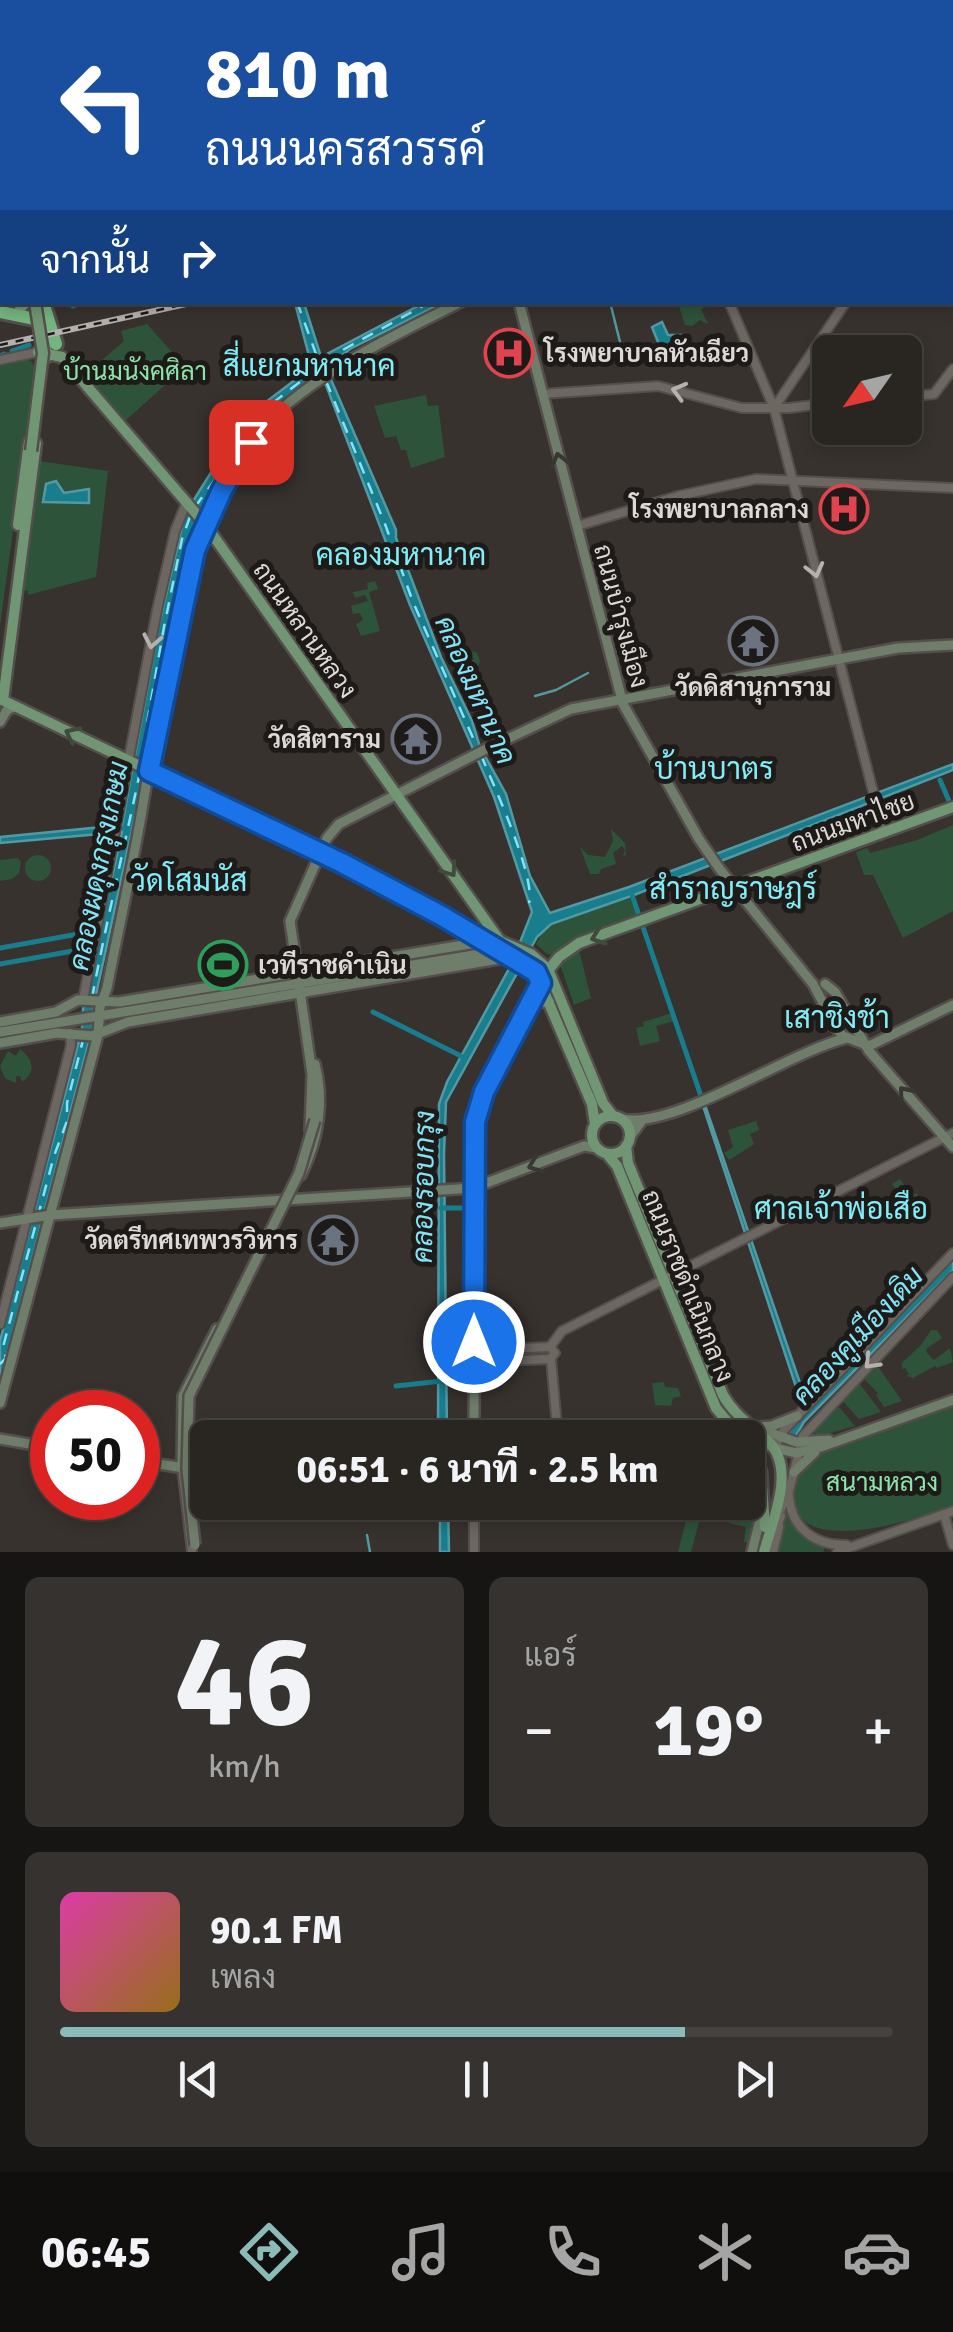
<!DOCTYPE html>
<html lang="th">
<head>
<meta charset="utf-8">
<style>
  :root { --surface:#292622; --page:#35322f; --text:#f1f3f6; --muted:#a5a5a5; --line:#454340; --accent:#8bbbb9 }
  body { margin:0; font-family:Signika,Sarabun,sans-serif; background:var(--page); color:var(--text); height:100vh; display:flex; flex-direction:column; font-size:38px; white-space:nowrap }
  * { box-sizing:border-box; margin:0 }
  p { font-size:32px; color:var(--muted) }
  .icon { flex:none; width:55px; height:55px; fill:none; stroke:currentColor; stroke-width:2; stroke-linecap:round; stroke-linejoin:round }
  .map { position:relative; height:1552px; overflow:hidden }
  .panel { display:flex; flex-direction:column; gap:25px; padding:25px; background:#171513; flex:1 }
  .panel>* { flex:none }
  .top-card { position:absolute; left:0px; top:0px; width:955px; height:305px; box-shadow:0 5px 15px #0003,0 0 0 2px var(--line); background:#1a4fa0; color:#fff; overflow:hidden }
  .needle { width:65px; rotate:236deg }
  .tools { position:absolute; left:812px; top:335px; display:grid; gap:20px }
  .tools a { display:grid; place-items:center; width:110px; height:110px; border-radius:15px; background:var(--surface); box-shadow:0 5px 15px #0003,0 0 0 2px var(--line); font-size:50px }
  .speed { position:absolute; left:30px; top:1390px; display:flex; gap:20px; font-size:50px; font-weight:700; text-align:center }
  .speed>* { display:grid; place-content:center; width:130px; height:130px; border-radius:50%; background:var(--surface); box-shadow:0 5px 15px #0003,0 0 0 2px var(--line); line-height:1 }
  .speed .limit { border:15px solid #d22; background:#fff; color:#111 }
  .pin { position:absolute; display:grid; place-items:center; width:85px; height:85px; color:#fff; margin:-42px; border-radius:20px; box-shadow:0 5px 15px #0006 }
  .me { position:absolute; width:110px; margin:-55px; rotate:0deg; stroke-linejoin:round; filter:drop-shadow(0 0 8px #0008) }
  .turn { display:flex; align-items:center; gap:35px; height:210px; padding:0 40px; font-size:45px }
  .turn .icon { width:130px; height:130px; stroke-width:2.5 }
  .turn b { display:block; font-size:70px; line-height:85px }
  .then { display:flex; align-items:center; height:95px; padding:0 40px; background:#0003; gap:20px; font-size:38px }
  .big { font-size:75px; font-weight:800; line-height:1.1 }
  .panel .tile { flex:1; display:flex; flex-direction:column; justify-content:center; gap:15px; min-width:0; padding:0 35px; border-radius:15px; background:var(--page) }
  .panel .dial { align-items:center; gap:0 }
  .dial b { font-size:130px; line-height:1 }
  .song { display:flex; align-items:center; gap:30px }
  .cover { width:120px; height:120px; border-radius:15px; background:linear-gradient(135deg,hsl(320 70% 55%),hsl(40 70% 35%)) }
  .played { height:10px; border-radius:5px; background:linear-gradient(90deg,var(--accent) 75%,var(--line) 75%) }
  .keys { display:flex; justify-content:space-around; direction:ltr }
  .heat { display:flex; justify-content:space-between; align-items:center; font-size:55px; direction:ltr }
  .panel .tiles { flex:1; display:grid; gap:25px; grid-template-columns:1fr 1fr }
  .tile:last-child { grid-column:span 2 }
  .trip { position:absolute; left:190px; top:1420px; width:575px; height:100px; border-radius:15px; background:var(--surface); box-shadow:0 5px 15px #0003,0 0 0 2px var(--line); font-weight:800; line-height:100px; text-align:center }
  .tabs { display:flex; height:160px; justify-content:space-around; align-items:center; background:#100f0e; color:var(--muted) }
  .tabs .icon { width:70px; height:70px }
  .tabs .current { color:var(--accent) }
  .tabs b { font-size:45px; color:var(--text) }
  .map>svg:first-child { display:block }
  .green { fill:#2e533b }
  .water { fill:#187d8d; stroke:#5399a3; stroke-width:2.5 }
  .lines { fill:none; stroke-linecap:round; stroke-linejoin:round }
  .stream { stroke:#5399a3; stroke-width:2.5 }
  .canal { stroke:#187d8d; stroke-width:5 }
  .ferry { stroke:#83e4f7; stroke-width:2.5; stroke-dasharray:12 10; stroke-linecap:butt }
  .tertiary-casing { stroke:#544f4c; stroke-width:12 }
  .secondary-casing { stroke:#544f4c; stroke-width:14 }
  .primary-casing { stroke:#544f4c; stroke-width:15 }
  .motorway-casing { stroke:#544f4c; stroke-width:18 }
  .tertiary { stroke:#6d6762; stroke-width:8 }
  .secondary { stroke:#6f7e6b; stroke-width:9 }
  .primary { stroke:#719673; stroke-width:10 }
  .motorway { stroke:#73b57f; stroke-width:12 }
  .rail-casing { stroke:#b4b0ae; stroke-width:6 }
  .rail { stroke:#1d1a18; stroke-width:2.5; stroke-dasharray:8; stroke-linecap:butt }
  .secondary-bridge-casing { stroke:#544f4c; stroke-width:14; stroke-linecap:butt }
  .primary-bridge-casing { stroke:#544f4c; stroke-width:15; stroke-linecap:butt }
  .secondary-bridge { stroke:#6f7e6b; stroke-width:9 }
  .primary-bridge { stroke:#719673; stroke-width:10 }
  .oneway { stroke:#b6b1ae }
  .oneway2 { stroke:#363831 }
  .oneway3 { stroke:#3f4c3c }
  .route-casing { stroke:#114b97; stroke-width:25 }
  .route { stroke:#1a73e8; stroke-width:18 }
  .labels { text-anchor:middle; dominant-baseline:central; stroke-width:10; stroke-linejoin:round; paint-order:stroke }
  .poi-label { font-size:25px; font-weight:bold; fill:#ddd9d7; stroke:#1d1a18; text-anchor:end }
  .park-label { font-size:25px; fill:#8de4aa; stroke:#1d1a18 }
  .street-label { font-size:25px; fill:#ddd9d7; stroke:#1d1a18 }
  .water-label { font-size:28px; font-style:italic; fill:#83e4f7; stroke:#1d1a18 }
  .quarter-label { font-size:30px; fill:#82edf8; stroke:#1d1a18 }
</style>
</head>
<body>
<div class="map">
<svg width="953" height="1552" viewBox="0 0 953 1552">
  <rect width="100%" height="100%" fill="#37322e"/>
  <g class="green">
    <polygon points="678,303 715,303 701,309 708,324 700,320 692,326 685,325"/>
    <polygon points="147,324 185,367 125,421 85,375 124,341 121,331"/>
    <polygon points="25,359 31,361 35,368 0,626 0,364"/>
    <polygon points="426,395 428,406 438,405 445,457 411,468 406,450 401,450 396,436 385,438 374,406"/>
    <polygon points="39,461 108,471 96,577 28,595 28,591 22,590"/>
    <polygon points="375,581 378,589 369,592 380,631 361,636 356,624 363,620 360,613 353,614 351,606 368,601 365,595 355,598 353,592 368,589 367,583"/>
    <polygon points="453,645 456,645 456,654 467,664 474,659 468,656 466,649 477,653 480,661 477,670 466,672 446,650"/>
    <polygon points="953,825 953,911 903,938 873,875 864,875 856,852 867,848 870,853 917,840"/>
    <polygon points="611,829 625,843 626,855 623,856 625,850 622,846 613,853 616,864 601,869 599,874 590,874 580,847 588,855 605,857 613,841"/>
    <circle cx="38" cy="868" r="13"/>
    <polygon points="18,858 21,862 19,873 12,879 0,881 0,860"/>
    <polygon points="632,897 639,918 567,944 554,955 547,954 536,944 545,928 551,925"/>
    <polygon points="579,950 591,998 574,1005 560,964"/>
    <polygon points="672,1013 674,1021 656,1026 660,1041 640,1046 636,1028 644,1026 643,1022"/>
    <path d="M 20,1049 C 33,1059 37,1072 22,1082 L 20,1076 L 16,1076 L 16,1083 L 5,1078 L 0,1066 L 8,1051 L 16,1056 Z"/>
    <polygon points="756,1121 759,1130 750,1134 754,1144 729,1160 724,1153 733,1147 728,1130"/>
    <polygon points="900,1179 912,1196 916,1193 927,1206 912,1217 900,1202 903,1199 892,1184"/>
    <polygon points="931,1330 937,1330 942,1338 926,1349 927,1353 934,1360 950,1348 953,1362 937,1368 935,1366 913,1378 907,1376 909,1374 905,1368 902,1369 902,1363 921,1345"/>
    <polygon points="877,1365 902,1401 884,1407 876,1395 878,1393 864,1379"/>
    <polygon points="664,1382 665,1387 678,1388 681,1396 673,1398 671,1406 655,1405 652,1383"/>
    <polygon points="859,1383 881,1412 859,1419 843,1401"/>
    <polygon points="838,1406 855,1426 816,1437 814,1430"/>
    <path d="M 953,1407 L 953,1507 C 912,1520 816,1552 795,1510 C 788,1488 798,1471 815,1456 Z"/>
    <path d="M 731,1503 L 741,1503 C 757,1516 755,1523 751,1543 L 744,1542 L 746,1527 L 729,1523 Z"/>
    <polygon points="787,1514 805,1535 824,1546 824,1552 775,1552"/>
    <polygon points="687,1517 700,1519 691,1552 678,1552"/>
  </g>
  <g class="water">
    <polygon points="295,303 304,303 321,357 418,306 442,303 350,349 326,368 396,530 396,538 441,657 472,721 480,747 506,794 530,876 550,913 629,887 953,764 953,770 634,895 551,924 537,937 446,1102 444,1153 447,1437 438,1437 439,1104 447,1082 511,965 532,912 494,797 410,605 326,385 315,376 255,424 203,506 189,538 142,784 94,1004 93,1026 0,1382 0,1341 82,1029 83,1009 122,832 0,843 0,837 122,825 159,625 185,514 245,418 312,367"/>
    <polygon points="662,322 668,335 686,335 690,345 686,342 668,347 671,354 664,357 652,327"/>
    <polygon points="56,481 64,493 89,489 89,503 43,502 46,484"/>
    <polygon points="704,1102 800,1383 802,1405 702,1103"/>
    <polygon points="953,1259 953,1270 804,1422 795,1437 788,1435 793,1426"/>
    <polygon points="440,1503 448,1503 449,1552 440,1552"/>
  </g>
  <g class="lines">
    <g class="stream">
      <polyline points="351,0 353,2"/>
      <polyline points="610,302 625,362"/>
      <polyline points="535,696 556,690 588,673"/>
      <polyline points="367,1535 370,1552"/>
    </g>
    <g class="canal">
      <polyline points="613,0 614,2"/>
      <polyline points="73,306 83,302"/>
      <polyline points="12,351 29,345"/>
      <polyline points="0,356 4,354"/>
      <polyline points="940,780 952,808"/>
      <polyline points="631,892 703,1102"/>
      <polyline points="0,948 95,931"/>
      <polyline points="0,964 73,951"/>
      <polyline points="373,1012 465,1058"/>
      <polyline points="441,1208 467,1208"/>
      <polyline points="396,1386 442,1381"/>
    </g>
    <g class="ferry">
      <polyline points="262,0 262,2"/>
      <polyline points="952,45 953,45"/>
      <polyline points="297,302 323,373"/>
      <polyline points="326,381 385,524 413,602 477,747"/>
      <polyline points="195,507 232,456 249,421 339,352 430,302"/>
      <path d="M 481,755 C 493,784 536,877 529,903"/>
      <polyline points="141,765 148,740 146,729 164,627 182,539 191,514"/>
      <path d="M 92,998 C 106,924 124,848 140,772"/>
      <polyline points="0,1364 6,1358 3,1347 54,1156 67,1121 67,1103 83,1040"/>
    </g>
    <g class="tertiary-casing">
      <g id="tertiary">
        <polyline points="713,0 714,2"/>
        <polyline points="846,2 847,0"/>
        <polyline points="952,34 953,33"/>
        <polyline points="952,139 953,138"/>
        <polyline points="952,208 953,208"/>
        <polyline points="729,302 774,408 883,830"/>
        <polyline points="0,360 38,352"/>
        <polyline points="542,394 658,386 742,408 789,408 830,403"/>
        <polyline points="905,397 934,394 953,369"/>
        <polyline points="774,408 846,302"/>
        <polyline points="577,526 678,496 756,479 953,488"/>
        <polyline points="83,1000 157,610 175,531 187,501"/>
        <polyline points="0,1324 71,1045 70,1033"/>
        <polyline points="550,1347 562,1331 953,1133"/>
        <polyline points="474,1350 550,1347"/>
        <polyline points="551,1359 558,1438"/>
        <polyline points="474,1362 550,1359 555,1353 550,1347"/>
        <polyline points="774,1448 784,1430 953,1253"/>
        <polyline points="182,1468 192,1552"/>
        <path d="M 789,1496 C 791,1528 815,1546 847,1545"/>
        <polyline points="781,1509 789,1491 803,1436 953,1277"/>
        <polyline points="944,1514 953,1545"/>
        <polyline points="774,1533 781,1516"/>
        <polyline points="474,1552 474,1502"/>
        <polyline points="773,1552 779,1527"/>
        <polyline points="837,1552 953,1511"/>
      </g>
    </g>
    <g class="secondary-casing">
      <g id="secondary">
        <polyline points="416,0 417,2"/>
        <polyline points="5,2 15,0"/>
        <polyline points="584,2 591,0"/>
        <polyline points="952,58 953,58"/>
        <polyline points="519,302 623,704 699,839 719,868 813,984 837,1029 843,1036 864,1044"/>
        <polyline points="0,722 7,710 16,706"/>
        <polyline points="825,984 835,992 869,1051 953,1147"/>
        <polyline points="0,1022 56,1012 78,1000 119,1002 488,941"/>
        <polyline points="0,1032 499,951"/>
        <polyline points="0,1043 57,1033 92,1036 128,1022 511,957"/>
        <polyline points="867,1047 953,1005"/>
        <path d="M 621,1119 C 675,1130 788,1052 847,1038"/>
        <polyline points="310,1130 312,1074 290,921 327,838 339,824 486,749 571,709 898,648 953,645"/>
        <polyline points="629,1138 641,1122"/>
        <path d="M 301,1175 C 318,1140 325,1103 315,1064"/>
        <polyline points="0,1223 51,1215 473,1188 584,1146 597,1148"/>
        <path d="M 0,1403 L 98,1035 L 100,1007 L 107,988 C 118,931 131,874 141,816 C 161,701 182,516 262,428 C 311,375 396,334 461,302"/>
        <polyline points="758,1427 772,1426 797,1416"/>
        <polyline points="757,1428 796,1442 829,1440"/>
        <polyline points="738,1431 774,1448 797,1453 821,1447 953,1400"/>
        <polyline points="474,1438 475,1121 485,1093 541,983"/>
        <polyline points="0,1439 52,1448"/>
        <polyline points="138,1461 185,1468 208,1467"/>
        <polyline points="182,1468 183,1396 217,1329"/>
        <polyline points="794,1472 815,1452"/>
        <polyline points="748,1477 757,1481 761,1490"/>
        <polyline points="745,1502 760,1519 752,1552"/>
      </g>
    </g>
    <g class="primary-casing">
      <g id="primary">
        <polyline points="0,161 2,172"/>
        <polyline points="0,203 2,204"/>
        <polyline points="20,309 26,302"/>
        <polyline points="42,315 47,357"/>
        <polyline points="38,352 62,357 205,524 500,941 531,954 548,969 603,1103 613,1116"/>
        <polyline points="18,525 29,442"/>
        <polyline points="0,699 339,861 531,967 536,973 592,1104 595,1124"/>
        <polyline points="3,700 36,443"/>
        <polyline points="546,973 559,957 579,943 953,807"/>
        <polyline points="532,1000 549,1002"/>
        <circle cx="611" cy="1135" r="19"/>
        <path d="M 626,1146 L 628,1163 L 723,1395 C 734,1415 751,1425 767,1440 C 797,1468 773,1518 764,1552"/>
        <polyline points="607,1154 617,1166 716,1408 741,1438"/>
        <polyline points="748,1445 761,1471 765,1527"/>
      </g>
    </g>
    <g class="motorway-casing">
      <g id="motorway">
        <polyline points="551,2 557,0"/>
        <polyline points="569,2 574,0"/>
        <polyline points="0,181 2,180"/>
        <polyline points="0,192 2,191"/>
        <polyline points="0,211 2,212"/>
        <polyline points="43,302 56,344"/>
        <polyline points="0,312 35,319"/>
      </g>
    </g>
    <use href="#tertiary" class="tertiary"/>
    <use href="#secondary" class="secondary"/>
    <use href="#primary" class="primary"/>
    <use href="#motorway" class="motorway"/>
    <g class="rail-casing">
      <g id="rail">
        <polyline points="886,2 891,0"/>
        <polyline points="0,345 195,302"/>
      </g>
    </g>
    <use href="#rail" class="rail"/>
    <g class="secondary-bridge-casing">
      <polyline id="secondary-bridge" points="195,1545 187,1469 189,1396 299,1173 315,1120"/>
    </g>
    <g class="primary-bridge-casing">
      <polyline id="primary-bridge" points="31,451 43,353 35,302"/>
    </g>
    <use href="#secondary-bridge" class="secondary-bridge"/>
    <use href="#primary-bridge" class="primary-bridge"/>
  </g>
  <defs><path id="oneway-chevron" d="M-2-3.5L2.5 0L-2 3.5" fill="none" stroke-width="1.6" stroke-linecap="round" stroke-linejoin="round" transform="scale(2.5)"/></defs>
  <g class="oneway">
    <use href="#oneway-chevron" transform="translate(679 391) rotate(-165)"/>
    <use href="#oneway-chevron" transform="translate(815 570) rotate(76)"/>
    <use href="#oneway-chevron" transform="translate(152 641) rotate(101)"/>
    <use href="#oneway-chevron" transform="translate(871 1362) rotate(134)"/>
  </g>
  <g class="oneway2">
    <use href="#oneway-chevron" transform="translate(559 460) rotate(-105)"/>
    <use href="#oneway-chevron" transform="translate(905 1093) rotate(-130)"/>
    <use href="#oneway-chevron" transform="translate(535 1165) rotate(159)"/>
  </g>
  <g class="oneway3">
    <use href="#oneway-chevron" transform="translate(72 734) rotate(-154)"/>
    <use href="#oneway-chevron" transform="translate(450 870) rotate(55)"/>
    <use href="#oneway-chevron" transform="translate(598 937) rotate(160)"/>
  </g>
  <g class="lines">
    <g class="route-casing">
      <polyline id="route" points="251,442 222,490 195,550 149,771 342,863 442,916 536,972 541,983 484,1092 475,1122 474,1342"/>
    </g>
    <use href="#route" class="route"/>
  </g>
  <defs>
    <g id="hospital-ring" transform="scale(2.5)"><circle r="9.5" fill="#1d1a18" stroke="#e0444e" stroke-width="1.5"/><path d="M-5-5h3v3.5h4V-5h3V5h-3V1.5h-4V5h-3Z" fill="#e0444e"/></g>
    <g id="temple-ring" transform="scale(2.5)"><circle r="9.5" fill="#1d1a18" stroke="#6b7280" stroke-width="1.5"/><path d="M0-6L5-2H3V0L6.5 2.5H4V6H1.5V3h-3V6H-4V2.5H-6.5L-3 0V-2H-5Z" fill="#6b7280"/></g>
    <g id="stadium-ring" transform="scale(2.5)"><circle r="9.5" fill="#1d1a18" stroke="#2e9e5b" stroke-width="1.5"/><path d="M0-5a6.5 5 0 1 0 0 10a6.5 5 0 1 0 0-10ZM-3.5-1.8h7v3.6h-7Z" fill="#2e9e5b"/></g>
  </defs>
  <g fill-rule="evenodd">
    <use href="#hospital-ring" x="509" y="353"/>
    <use href="#hospital-ring" x="844" y="509"/>
    <use href="#temple-ring" x="753" y="641"/>
    <use href="#temple-ring" x="416" y="739"/>
    <use href="#stadium-ring" x="223" y="965"/>
    <use href="#temple-ring" x="333" y="1240"/>
  </g>
  <g class="labels">
    <g class="poi-label">
      <text x="544" y="353" text-anchor="start">โรงพยาบาลหัวเฉียว</text>
      <text x="809" y="509">โรงพยาบาลกลาง</text>
      <text x="753" y="687" text-anchor="middle">วัดดิสานุการาม</text>
      <text x="381" y="739">วัดสิตาราม</text>
      <text x="258" y="965" text-anchor="start">เวทีราชดำเนิน</text>
      <text x="298" y="1240">วัดตรีทศเทพวรวิหาร</text>
    </g>
    <g class="park-label">
      <text x="135" y="371">บ้านมนังคศิลา</text>
      <text x="882" y="1482">สนามหลวง</text>
    </g>
    <g class="street-label">
      <text transform="translate(621 616) rotate(75)">ถนนบำรุงเมือง</text>
      <text transform="translate(305 630) rotate(55)">ถนนหลานหลวง</text>
      <text transform="translate(853 822) rotate(-20)">ถนนมหาไชย</text>
      <text transform="translate(688 1286) rotate(68)">ถนนราชดำเนินกลาง</text>
    </g>
    <g class="water-label">
      <text transform="translate(475 690) rotate(66)">คลองมหานาค</text>
      <text transform="translate(99 866) rotate(-79)">คลองผดุงกรุงเกษม</text>
      <text transform="translate(424 1187) rotate(-89)">คลองรอบกรุง</text>
      <text transform="translate(858 1336) rotate(-47)">คลองคูเมืองเดิม</text>
    </g>
    <g class="quarter-label">
      <text x="309" y="366">สี่แยกมหานาค</text>
      <text x="401" y="555">คลองมหานาค</text>
      <text x="714" y="769">บ้านบาตร</text>
      <text x="189" y="881">วัดโสมนัส</text>
      <text x="733" y="889">สำราญราษฎร์</text>
      <text x="837" y="1018">เสาชิงช้า</text>
      <text x="841" y="1209">ศาลเจ้าพ่อเสือ</text>
    </g>
  </g>
</svg>
<div class="tools">
<a><svg class="needle" viewBox="-14 -14 28 28"><path d="M0-13l5 13h-10z" fill="#e53935"/><path d="M0 13l5-13h-10z" fill="#a5a5a5"/></svg></a>
</div>
<div class="speed"><div class="limit">50</div></div>
<div class="pin" style="left:251px;top:442px;background:#d93025"><svg class="icon" aria-label="arrive" viewBox="0 0 24 24"><path d="M6 21V4h12l-3 4 3 4H6"/></svg></div>
<svg class="me" style="left:474px;top:1342px" viewBox="-20 -20 40 40"><circle r="17" fill="#1a73e8" stroke="#fff" stroke-width="3"/><path d="M0-11L8 9 0 5-8 9z" fill="#fff"/></svg>
<div class="trip">06:51 · 6 นาที · 2.5 km</div>
<div class="top-card">
<div class="turn"><svg class="icon" aria-label="left" viewBox="0 0 24 24"><path d="M17 20v-9H6M10 6l-5 5 5 5"/></svg><div><b>810 m</b>ถนนนครสวรรค์</div></div>
<div class="then">จากนั้น<svg class="icon" aria-label="right" viewBox="0 0 24 24"><path d="M7 20v-9h11M14 6l5 5-5 5"/></svg></div>
</div>
</div>
<section class="panel">
<div class="tiles">
<div class="tile dial"><b>46</b><p>km/h</p></div>
<div class="tile"><p>แอร์</p>
<div class="heat"><a>−</a><b class="big">19°</b><a>+</a></div>
</div>
<div class="tile">
<div class="song"><i class="cover"></i><div><b>90.1 FM</b><p>เพลง</p></div></div>
<div class="played"></div>
<div class="keys"><svg class="icon" aria-label="previous" viewBox="0 0 24 24"><path d="M18 5L8 12l10 7zM5 5v14"/></svg><svg class="icon" aria-label="pause" viewBox="0 0 24 24"><path d="M8 5v14M16 5v14"/></svg><svg class="icon" aria-label="next" viewBox="0 0 24 24"><path d="M6 5l10 7-10 7zM19 5v14"/></svg></div>
</div>
</div>
</section>
<nav class="tabs">
<b>06:45</b>
<svg class="icon current" aria-label="directions" viewBox="0 0 24 24"><path d="M12 3l9 9-9 9-9-9zM9 14v-3h6M13 9l2 2-2 2"/></svg>
<svg class="icon" aria-label="music" viewBox="0 0 24 24"><path d="M9 18V5l10-2v13"/><circle cx="6" cy="18" r="3"/><circle cx="16" cy="16" r="3"/></svg>
<svg class="icon" aria-label="phone" viewBox="0 0 24 24"><path d="M5 4h4l2 5-3 2q2 4 5 5l2-3 5 2v4C11 20 4 13 5 4z"/></svg>
<svg class="icon" aria-label="climate" viewBox="0 0 24 24"><path d="M12 3v18M4 7l16 10M4 17L20 7"/></svg>
<svg class="icon" aria-label="car" viewBox="0 0 24 24"><path d="M5 17H2v-5l4-1 3-4h7l3 4 3 1v5h-3M9 17h6M6 11h13"/><circle cx="7" cy="17" r="2"/><circle cx="17" cy="17" r="2"/></svg>
</nav>
</body>
</html>
